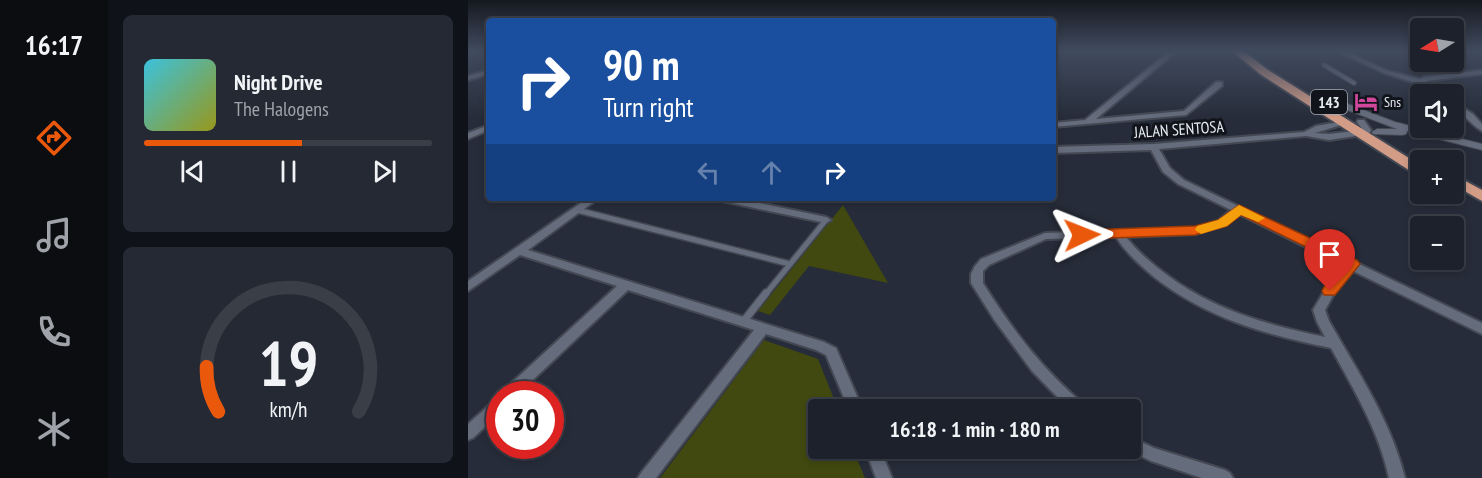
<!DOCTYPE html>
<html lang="en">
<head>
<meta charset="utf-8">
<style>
  :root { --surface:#1c212b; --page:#252933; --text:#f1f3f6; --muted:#a0a3a9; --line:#3a3e47; --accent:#ea580c }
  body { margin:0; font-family:"PT Sans Narrow",sans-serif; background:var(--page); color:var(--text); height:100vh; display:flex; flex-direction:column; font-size:22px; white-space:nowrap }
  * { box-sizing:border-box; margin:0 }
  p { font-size:20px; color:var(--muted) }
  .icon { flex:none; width:33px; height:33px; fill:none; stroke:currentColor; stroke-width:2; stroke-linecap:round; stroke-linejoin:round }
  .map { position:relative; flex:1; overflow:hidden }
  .side { display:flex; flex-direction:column; gap:15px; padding:15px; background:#0f1218; width:360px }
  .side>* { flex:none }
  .guide { position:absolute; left:18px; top:18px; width:570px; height:183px; border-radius:6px; box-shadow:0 3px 9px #0003,0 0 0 2px var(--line); background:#1a4fa0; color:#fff; overflow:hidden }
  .needle { width:39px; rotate:259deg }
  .controls { position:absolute; left:942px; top:18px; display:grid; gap:12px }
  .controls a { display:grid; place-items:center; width:54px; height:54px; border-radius:6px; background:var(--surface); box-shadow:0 3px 9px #0003,0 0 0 2px var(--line); font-size:30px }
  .speed { position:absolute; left:18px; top:381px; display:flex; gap:12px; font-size:30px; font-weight:700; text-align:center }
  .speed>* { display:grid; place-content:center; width:78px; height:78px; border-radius:50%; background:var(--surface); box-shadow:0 3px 9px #0003,0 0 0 2px var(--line); line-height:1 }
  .speed .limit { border:9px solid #d22; background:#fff; color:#111 }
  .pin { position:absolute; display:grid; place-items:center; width:51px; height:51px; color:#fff; margin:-62px -26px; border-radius:50% 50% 50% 0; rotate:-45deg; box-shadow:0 0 6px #0007 }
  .pin .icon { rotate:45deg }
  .me { position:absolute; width:66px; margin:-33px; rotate:88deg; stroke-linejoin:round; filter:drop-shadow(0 0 4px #0008) }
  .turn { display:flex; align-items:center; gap:21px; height:126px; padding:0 18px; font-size:27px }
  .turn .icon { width:78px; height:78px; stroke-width:2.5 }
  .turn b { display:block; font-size:42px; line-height:51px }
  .lanes { display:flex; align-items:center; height:57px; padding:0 18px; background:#0003; justify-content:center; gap:30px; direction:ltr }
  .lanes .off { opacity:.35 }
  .side .widget { flex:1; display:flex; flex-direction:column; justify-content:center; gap:9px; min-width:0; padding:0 21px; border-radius:9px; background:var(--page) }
  .side .dial { align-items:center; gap:0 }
  .dial svg { height:156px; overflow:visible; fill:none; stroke:var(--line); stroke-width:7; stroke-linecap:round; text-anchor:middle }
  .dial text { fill:var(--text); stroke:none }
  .song { display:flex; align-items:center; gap:18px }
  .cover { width:72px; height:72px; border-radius:9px; background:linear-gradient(135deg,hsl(190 70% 55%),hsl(60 70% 35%)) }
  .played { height:6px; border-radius:3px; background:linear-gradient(90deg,var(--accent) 55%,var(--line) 55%) }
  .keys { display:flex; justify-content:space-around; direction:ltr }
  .trip { position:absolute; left:340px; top:399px; width:333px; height:60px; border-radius:6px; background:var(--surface); box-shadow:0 3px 9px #0003,0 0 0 2px var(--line); font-weight:700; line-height:60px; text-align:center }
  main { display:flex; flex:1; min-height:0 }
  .tabs { display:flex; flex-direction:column; width:108px; justify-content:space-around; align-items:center; background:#0b0d11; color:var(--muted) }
  .tabs .icon { width:42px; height:42px }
  .tabs .on { color:var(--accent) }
  .tabs b { font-size:27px; color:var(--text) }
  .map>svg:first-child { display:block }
  .green { fill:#414910 }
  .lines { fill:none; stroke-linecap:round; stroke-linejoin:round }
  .service-far2-casing { stroke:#434853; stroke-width:6 }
  .service-far1-casing { stroke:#434853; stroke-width:8 }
  .service-casing { stroke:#434853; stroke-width:10 }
  .minor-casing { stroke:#434853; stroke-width:4 }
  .tertiary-casing { stroke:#434853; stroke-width:2 }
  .trunk-casing { stroke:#434853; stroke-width:4 }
  .service-far2 { stroke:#656c7c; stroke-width:4 }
  .service-far1 { stroke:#656c7c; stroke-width:5 }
  .service { stroke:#656c7c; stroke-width:7 }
  .minor { fill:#656c7c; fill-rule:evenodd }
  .tertiary { fill:#656c7c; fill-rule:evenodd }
  .trunk { fill:#d29c87; fill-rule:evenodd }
  .route { fill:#ea580c; stroke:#983908; stroke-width:1.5 }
  .slow { fill:#f59e0b }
  .labels { text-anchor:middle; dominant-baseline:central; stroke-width:6; stroke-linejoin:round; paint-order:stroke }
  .far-poi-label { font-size:14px; fill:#e7ebf4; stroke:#12141b; text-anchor:start }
  .shield { fill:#12141b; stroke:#a7aab3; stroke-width:1.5 }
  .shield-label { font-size:15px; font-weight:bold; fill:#e7ebf4 }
  .street-label { font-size:16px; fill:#e7ebf4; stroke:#12141b }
</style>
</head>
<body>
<main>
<nav class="tabs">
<b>16:17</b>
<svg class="icon on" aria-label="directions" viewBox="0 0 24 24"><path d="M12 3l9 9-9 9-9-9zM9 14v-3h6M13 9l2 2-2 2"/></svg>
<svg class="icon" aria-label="music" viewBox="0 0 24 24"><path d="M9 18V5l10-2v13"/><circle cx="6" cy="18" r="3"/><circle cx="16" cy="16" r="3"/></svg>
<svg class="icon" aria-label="phone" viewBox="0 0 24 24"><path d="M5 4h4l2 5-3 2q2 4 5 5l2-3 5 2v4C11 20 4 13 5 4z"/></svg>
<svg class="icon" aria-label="climate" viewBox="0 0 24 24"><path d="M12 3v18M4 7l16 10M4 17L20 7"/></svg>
</nav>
<section class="side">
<div class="widget">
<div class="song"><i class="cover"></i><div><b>Night Drive</b><p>The Halogens</p></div></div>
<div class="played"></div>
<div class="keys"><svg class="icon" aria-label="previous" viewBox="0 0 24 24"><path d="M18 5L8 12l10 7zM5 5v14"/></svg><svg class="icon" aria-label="pause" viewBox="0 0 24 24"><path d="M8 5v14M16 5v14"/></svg><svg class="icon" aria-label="next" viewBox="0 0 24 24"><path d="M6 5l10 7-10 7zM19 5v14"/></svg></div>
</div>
<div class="widget dial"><svg viewBox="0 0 100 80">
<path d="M14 69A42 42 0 1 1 86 69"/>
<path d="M14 69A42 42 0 0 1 8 46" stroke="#ea580c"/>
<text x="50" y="56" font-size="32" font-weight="700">19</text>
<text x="50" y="72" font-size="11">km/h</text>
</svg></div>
</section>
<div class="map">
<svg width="1014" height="478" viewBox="0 0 1014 478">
  <rect width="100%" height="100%" fill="#262c39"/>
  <g class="green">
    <polygon points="375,205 420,283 341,266 302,315 290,311"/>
    <polygon points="296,340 350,359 370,409 351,410 351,448 385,449 397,478 192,478"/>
  </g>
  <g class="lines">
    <g class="service-far2-casing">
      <polyline id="service-far2" points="856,65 886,83"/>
    </g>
    <g class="service-far1-casing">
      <g id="service-far1">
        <polyline points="109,210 322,264"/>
        <polyline points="297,295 358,220"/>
      </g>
    </g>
    <g class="service-casing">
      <polyline id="service" points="275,322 298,293"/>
    </g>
    <g class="minor-casing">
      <g id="minor">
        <polygon points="702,51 709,51 628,119 716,111 748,82 754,82 754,86 718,115 585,127 585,123 617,120"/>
        <polygon points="869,51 877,51 920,71 952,79 956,77 1014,70 1014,74 958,81 974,94 966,94 951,84 916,73"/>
        <polygon points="21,70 21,74 0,80 0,76"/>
        <path d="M 986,102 L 1005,114 L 1014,124 L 1014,131 C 1005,126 995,114 986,107 Z"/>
        <path d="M 890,120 L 896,120 L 903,130 L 901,134 L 861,140 L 838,136 L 691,149 L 702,168 L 716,180 L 1014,323 L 1014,334 L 885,271 L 866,294 L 857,310 L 861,321 C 890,372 923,421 937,478 L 921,478 C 911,431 886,390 863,348 C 799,335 738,318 686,277 C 672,265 658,253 648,237 L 578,239 L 521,265 L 515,271 L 515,283 C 544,329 575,371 618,406 L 620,410 L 602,410 L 564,371 L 527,321 L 503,283 L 503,274 L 507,266 L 513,259 L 577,233 L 727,228 L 750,221 L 763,210 L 710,184 L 695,172 L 683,150 L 585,153 L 585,147 L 686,144 L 836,132 L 848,126 L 876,121 L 880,123 L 847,133 L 861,134 L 895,130 L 889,122 ZM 771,214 L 876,266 L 858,288 L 845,310 L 849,322 L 857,337 C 798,325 743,309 695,272 C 682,262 669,251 658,237 L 727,234 L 758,225 Z"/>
        <polygon points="21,125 21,130 0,139 0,133"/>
        <polygon points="120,198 131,198 60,250 356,342 368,348 395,410 381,410 358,355 348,350 298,334 188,478 170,478 173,473 286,330 160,290 50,394 34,394 36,390 149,286 52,255 0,291 0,281"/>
        <polygon points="249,198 268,198 358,217 363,220 358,223 254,201"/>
        <polygon points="32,398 32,413 5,438 0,440 0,424 27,400"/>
        <polygon points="663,437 686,448 757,470 762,473 765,478 734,478 683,461 658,449 663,448"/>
        <polygon points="397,448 412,448 424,478 408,478"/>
      </g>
    </g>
    <g class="tertiary-casing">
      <polygon id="tertiary" points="851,93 927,122 1014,144 1014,150 939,131 938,134 934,135 905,134 904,132 909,129 929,129 848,98 846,96"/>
    </g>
    <g class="trunk-casing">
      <g id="trunk">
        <polygon points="764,51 775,51 800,70 952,165 952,175 947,174 792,74"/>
        <polygon points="986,175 1014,190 1014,201 986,185"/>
      </g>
    </g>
    <use href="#service-far2" class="service-far2"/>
    <use href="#service-far1" class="service-far1"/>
    <use href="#service" class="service"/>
    <use href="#minor" class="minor"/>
    <use href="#tertiary" class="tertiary"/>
    <use href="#trunk" class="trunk"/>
  </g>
  <linearGradient id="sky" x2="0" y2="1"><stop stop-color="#15181f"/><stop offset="0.43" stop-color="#414b5f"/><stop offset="1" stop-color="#414b5f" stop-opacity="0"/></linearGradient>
  <rect width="1014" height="118" fill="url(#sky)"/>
  <polygon class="route" points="771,205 889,260 892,264 867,295 856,295 854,291 856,287 875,265 773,215 759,226 727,235 614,239 607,235 614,230 727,226 750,220"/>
  <polygon class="slow" points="771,205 797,218 790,222 773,215 759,226 733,234 727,230 729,226 750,220"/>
  <defs>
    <g id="hotel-bare" transform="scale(1.8)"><path d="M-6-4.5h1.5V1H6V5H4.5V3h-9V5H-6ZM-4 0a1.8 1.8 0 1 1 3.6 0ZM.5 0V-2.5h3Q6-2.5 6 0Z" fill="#d1479c" stroke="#12141b" stroke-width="2.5" paint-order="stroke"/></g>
  </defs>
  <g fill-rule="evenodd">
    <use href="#hotel-bare" x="898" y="102"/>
  </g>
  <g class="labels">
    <g class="far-poi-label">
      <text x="916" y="102">Sns</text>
    </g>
    <rect class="shield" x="843" y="90" width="36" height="24" rx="4.5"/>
    <g class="shield-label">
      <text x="861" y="102">143</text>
    </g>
    <g class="street-label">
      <text transform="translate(711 129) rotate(-4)">JALAN SENTOSA</text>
    </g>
  </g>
</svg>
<div class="controls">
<a><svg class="needle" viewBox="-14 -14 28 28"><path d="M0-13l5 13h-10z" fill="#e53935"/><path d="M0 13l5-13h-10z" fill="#a0a3a9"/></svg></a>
<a><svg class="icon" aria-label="sound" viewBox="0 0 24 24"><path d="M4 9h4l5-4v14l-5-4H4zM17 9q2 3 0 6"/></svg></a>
<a>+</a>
<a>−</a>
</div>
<div class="speed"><div class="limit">30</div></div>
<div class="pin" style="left:862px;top:291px;background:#d93025"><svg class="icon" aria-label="arrive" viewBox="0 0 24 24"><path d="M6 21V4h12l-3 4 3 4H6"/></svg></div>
<svg class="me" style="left:614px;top:235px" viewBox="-20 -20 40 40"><path d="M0-17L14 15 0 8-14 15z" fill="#ea580c" stroke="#fff" stroke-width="4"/></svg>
<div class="trip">16:18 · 1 min · 180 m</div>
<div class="guide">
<div class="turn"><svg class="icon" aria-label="right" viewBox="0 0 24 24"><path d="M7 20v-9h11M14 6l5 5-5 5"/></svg><div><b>90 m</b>Turn right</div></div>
<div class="lanes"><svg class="icon off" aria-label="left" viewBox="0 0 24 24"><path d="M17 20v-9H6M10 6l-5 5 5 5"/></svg><svg class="icon off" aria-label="ahead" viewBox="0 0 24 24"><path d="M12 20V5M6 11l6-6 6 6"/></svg><svg class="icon" aria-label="right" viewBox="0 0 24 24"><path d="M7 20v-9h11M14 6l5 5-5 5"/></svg></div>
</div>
</div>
</main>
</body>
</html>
